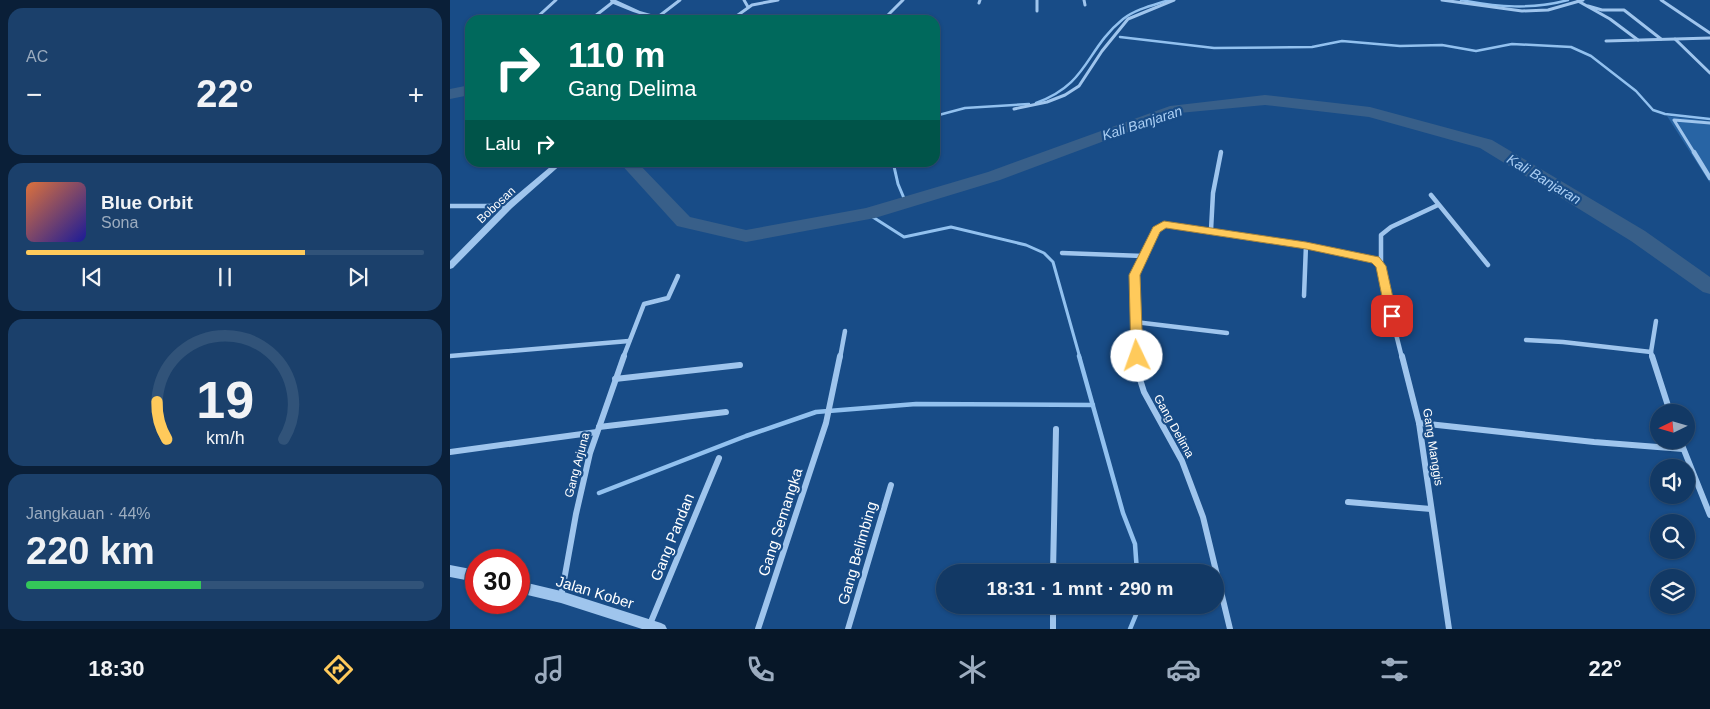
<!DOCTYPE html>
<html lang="id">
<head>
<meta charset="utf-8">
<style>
  :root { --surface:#123965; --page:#1b406b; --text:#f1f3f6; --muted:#9cacbf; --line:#315379; --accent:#ffca5b }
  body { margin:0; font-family:Helvetica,sans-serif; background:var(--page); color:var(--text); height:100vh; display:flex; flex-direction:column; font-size:19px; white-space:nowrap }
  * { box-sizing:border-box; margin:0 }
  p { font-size:16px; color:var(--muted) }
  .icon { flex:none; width:28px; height:28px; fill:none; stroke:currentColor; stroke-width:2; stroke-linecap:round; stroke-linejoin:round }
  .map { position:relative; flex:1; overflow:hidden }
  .drawer { display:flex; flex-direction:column; gap:8px; padding:8px; background:#0a1f38; width:450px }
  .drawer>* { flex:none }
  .hud { position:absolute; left:15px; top:15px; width:475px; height:152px; border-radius:15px; box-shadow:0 1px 4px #0004,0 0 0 1px var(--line); background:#00695c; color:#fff; overflow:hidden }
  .needle { width:32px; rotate:265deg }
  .tools { position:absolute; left:1200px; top:404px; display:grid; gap:10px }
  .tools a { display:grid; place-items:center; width:45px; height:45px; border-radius:50%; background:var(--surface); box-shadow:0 1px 4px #0004,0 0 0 1px var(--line); font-size:25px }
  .speed { position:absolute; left:15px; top:549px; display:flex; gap:10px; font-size:25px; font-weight:700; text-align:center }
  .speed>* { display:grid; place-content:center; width:65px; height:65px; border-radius:50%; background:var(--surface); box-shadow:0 1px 4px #0004,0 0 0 1px var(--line); line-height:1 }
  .speed .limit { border:8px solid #d22; background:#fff; color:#111 }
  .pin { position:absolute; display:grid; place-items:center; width:42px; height:42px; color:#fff; margin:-21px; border-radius:10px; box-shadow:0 2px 8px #0006 }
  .me { position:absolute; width:55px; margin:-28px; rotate:357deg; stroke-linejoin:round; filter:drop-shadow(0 0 4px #0008) }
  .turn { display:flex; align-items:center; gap:18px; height:105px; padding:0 20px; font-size:22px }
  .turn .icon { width:65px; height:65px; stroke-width:2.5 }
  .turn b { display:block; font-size:35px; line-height:42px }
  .then { display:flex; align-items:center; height:48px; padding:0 20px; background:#0003; gap:10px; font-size:19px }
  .big { font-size:38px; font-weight:600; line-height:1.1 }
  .drawer .widget { flex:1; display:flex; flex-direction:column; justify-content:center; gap:8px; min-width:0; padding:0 18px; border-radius:15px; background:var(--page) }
  .drawer .dial { align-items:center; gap:0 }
  .dial svg { height:130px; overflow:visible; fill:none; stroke:var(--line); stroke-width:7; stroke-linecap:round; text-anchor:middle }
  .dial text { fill:var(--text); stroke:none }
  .song { display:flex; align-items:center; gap:15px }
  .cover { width:60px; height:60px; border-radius:8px; background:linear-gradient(135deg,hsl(20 70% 55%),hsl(240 70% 35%)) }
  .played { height:5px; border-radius:2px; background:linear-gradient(90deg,var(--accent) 70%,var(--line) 70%) }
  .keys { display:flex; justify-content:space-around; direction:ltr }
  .heat { display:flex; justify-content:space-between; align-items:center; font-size:28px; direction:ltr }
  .charge { height:8px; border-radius:4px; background:linear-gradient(90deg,#34c759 44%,var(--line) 0) }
  .trip { position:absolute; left:486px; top:564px; width:288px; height:50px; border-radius:25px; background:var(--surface); box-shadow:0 1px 4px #0004,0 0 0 1px var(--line); font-weight:600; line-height:50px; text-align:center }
  .tab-bar { display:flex; height:80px; justify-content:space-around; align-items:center; background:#071728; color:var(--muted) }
  .tab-bar .icon { width:35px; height:35px }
  .tab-bar .active { color:var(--accent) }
  .tab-bar b { font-size:22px; color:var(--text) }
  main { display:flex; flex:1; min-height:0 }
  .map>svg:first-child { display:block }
  .green { fill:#2864a4 }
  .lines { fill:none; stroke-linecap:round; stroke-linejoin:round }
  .stream-far2 { stroke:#92c1ef; stroke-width:2.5 }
  .stream-far1 { stroke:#92c1ef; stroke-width:3 }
  .stream { stroke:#92c1ef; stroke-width:4.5 }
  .river { fill:#385f89; fill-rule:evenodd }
  .minor-far2 { stroke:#9fc5ed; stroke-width:3 }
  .minor-far1 { stroke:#9fc5ed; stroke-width:4.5 }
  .minor { stroke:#9fc5ed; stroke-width:6 }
  .tertiary { fill:#9fc5ed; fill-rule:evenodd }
  .route { fill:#ffca5b; stroke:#a6833b }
  .labels { text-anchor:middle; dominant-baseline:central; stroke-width:4.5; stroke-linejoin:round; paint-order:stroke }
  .street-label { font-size:12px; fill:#fff; stroke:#184c87 }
  .water-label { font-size:14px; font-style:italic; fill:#abcff4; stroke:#184c87 }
  .near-street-label { font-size:15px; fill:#fff; stroke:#184c87 }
</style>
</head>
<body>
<main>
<section class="drawer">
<div class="widget"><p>AC</p>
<div class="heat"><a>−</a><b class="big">22°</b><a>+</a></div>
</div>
<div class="widget">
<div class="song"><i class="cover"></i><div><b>Blue Orbit</b><p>Sona</p></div></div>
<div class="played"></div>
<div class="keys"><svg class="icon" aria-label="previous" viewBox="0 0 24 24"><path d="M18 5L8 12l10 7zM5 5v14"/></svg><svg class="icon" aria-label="pause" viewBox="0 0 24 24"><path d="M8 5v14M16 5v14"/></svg><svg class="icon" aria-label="next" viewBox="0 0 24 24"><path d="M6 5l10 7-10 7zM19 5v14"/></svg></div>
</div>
<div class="widget dial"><svg viewBox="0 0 100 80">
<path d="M14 69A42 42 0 1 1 86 69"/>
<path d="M14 69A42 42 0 0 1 8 46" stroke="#ffca5b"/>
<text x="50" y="56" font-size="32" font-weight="700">19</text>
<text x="50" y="72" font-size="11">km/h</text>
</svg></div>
<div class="widget"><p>Jangkauan · 44%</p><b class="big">220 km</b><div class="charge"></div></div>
</section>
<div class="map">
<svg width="1260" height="629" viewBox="0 0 1260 629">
  <rect width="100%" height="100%" fill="#184c87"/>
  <polygon class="green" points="1217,116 1260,121 1260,183"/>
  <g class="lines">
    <g class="stream-far2">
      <path d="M 1011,0 C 1047,7 1082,10 1118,0"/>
      <polyline points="670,37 764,48 862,47 892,41 950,46 992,45 1026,51 1062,44 1121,47 1141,56 1186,91 1203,110 1215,114 1260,119"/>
      <path d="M 586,103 C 639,84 635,50 673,19 C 686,9 704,5 719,0"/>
      <polyline points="485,116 515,108 579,104"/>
    </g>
    <g class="stream-far1">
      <polyline points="443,162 448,184 456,203"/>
      <polyline points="418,214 454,237 501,227 576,245 594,253 603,262 630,358"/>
    </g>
    <g class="stream">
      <polyline points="629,356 673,513 685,544 687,572"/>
      <polyline points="149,493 296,436 366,412 466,404 643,405"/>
      <polyline points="680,629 690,605"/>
    </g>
    <g class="river">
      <polygon points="20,85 20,95 0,99 0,89"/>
      <polygon points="815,95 920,107 1042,140 1195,231 1260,277 1260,294 1253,292 1181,241 1030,148 919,117 815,105 729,113 550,180 425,218 296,242 227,226 169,162 187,162 240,217 296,230 416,208 538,172 720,106"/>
    </g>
    <g class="minor-far2">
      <polyline points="294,0 298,7"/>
      <polyline points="587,0 587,11"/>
      <polyline points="634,0 635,5"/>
      <polyline points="992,0 1072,11 1098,10 1133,0"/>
      <polyline points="1211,0 1260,33"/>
      <polyline points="1128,1 1160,19 1188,40"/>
      <polyline points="529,3 530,0"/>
      <polyline points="1138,6 1152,10 1174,10 1211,39"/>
      <polyline points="437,16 453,0"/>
      <polyline points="284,19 306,19"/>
      <polyline points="84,20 106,0"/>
      <polyline points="140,20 163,2"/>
      <polyline points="204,20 230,0"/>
      <polyline points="281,20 302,5 328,0"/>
      <polyline points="1225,39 1260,73"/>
      <polyline points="1156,41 1260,38"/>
      <polyline points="564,109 597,102 615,95 629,86 652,51 678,19 724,0"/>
      <polyline points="1245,154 1224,120 1260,123"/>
    </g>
    <g class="minor-far1">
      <polyline points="1244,152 1260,178"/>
      <polyline points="981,195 1038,265"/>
      <polyline points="0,206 59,206"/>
      <polyline points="761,230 763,193 771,152"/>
      <polyline points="612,253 693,256"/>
      <polyline points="931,266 931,235 941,227 988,205"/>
      <polyline points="854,296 856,245"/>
      <polyline points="685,322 777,333"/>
      <polyline points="1076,340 1113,342 1201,352"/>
      <polyline points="0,356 179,341"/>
      <polyline points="173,358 194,304 218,298 228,276"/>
      <polyline points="390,358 395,331"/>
      <polyline points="688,358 685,275 706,230 714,225 856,245 919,258 928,262 952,358"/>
      <polyline points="1202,358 1201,352 1206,321"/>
    </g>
    <g class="minor">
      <polyline points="687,356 688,373 694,392 732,461 753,517 780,629"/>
      <polyline points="952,356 969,423 999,629"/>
      <polyline points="1202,356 1220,412"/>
      <polyline points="165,379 290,365"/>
      <polyline points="969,423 1144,442 1233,449"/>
      <polyline points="149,427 276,412"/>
      <polyline points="1230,440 1260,515"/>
      <polyline points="0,452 147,432"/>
      <polyline points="898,502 981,509"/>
      <polyline points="603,572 606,429"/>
      <polyline points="111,597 126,514 140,453 174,356"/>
      <polyline points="603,605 603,629"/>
      <polyline points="198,629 269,458"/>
      <polyline points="308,629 376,423 390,356"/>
      <polyline points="398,629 441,485"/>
    </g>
    <g class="tertiary">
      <path d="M 160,0 L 166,0 L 190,11 L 222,20 C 201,20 180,11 161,3 Z"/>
      <polygon points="106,162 114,162 62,208 3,268 0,269 0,261 56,204"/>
      <polygon points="0,565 26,570 26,582 0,577"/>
      <polygon points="69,581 111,591 211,623 215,625 217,629 192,629 111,603 69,593"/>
    </g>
  </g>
  <polygon class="route" points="714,221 856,242 929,257 936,266 947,316 942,320 936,316 926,267 922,263 856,249 716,228 710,232 690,275 693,356 691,360 683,360 681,356 679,275 703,227"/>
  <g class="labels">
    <g class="street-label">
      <text transform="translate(46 205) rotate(-43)">Bobosan</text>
      <text transform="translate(724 426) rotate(61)">Gang Delima</text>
      <text transform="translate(983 447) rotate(81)">Gang Manggis</text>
      <text transform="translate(127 465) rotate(-75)">Gang Arjuna</text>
    </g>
    <g class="water-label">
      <text transform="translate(692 123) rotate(-18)">Kali Banjaran</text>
      <text transform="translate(1094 179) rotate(31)">Kali Banjaran</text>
    </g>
    <g class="near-street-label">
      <text transform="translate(330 522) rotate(-72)">Gang Semangka</text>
      <text transform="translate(222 537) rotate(-68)">Gang Pandan</text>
      <text transform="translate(407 553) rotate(-74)">Gang Belimbing</text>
      <text transform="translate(145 592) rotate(17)">Jalan Kober</text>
    </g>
  </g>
</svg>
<div class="tools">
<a><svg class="needle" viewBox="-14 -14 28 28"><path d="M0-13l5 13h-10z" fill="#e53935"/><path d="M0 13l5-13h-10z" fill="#9cacbf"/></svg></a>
<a><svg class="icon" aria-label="sound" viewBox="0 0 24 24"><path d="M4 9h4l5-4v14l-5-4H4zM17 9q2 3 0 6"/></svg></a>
<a><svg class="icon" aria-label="search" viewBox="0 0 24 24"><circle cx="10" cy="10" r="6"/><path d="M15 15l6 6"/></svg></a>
<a><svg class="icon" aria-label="layers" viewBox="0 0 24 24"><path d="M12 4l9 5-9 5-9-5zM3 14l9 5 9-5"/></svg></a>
</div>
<div class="speed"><div class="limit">30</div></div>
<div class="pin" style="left:942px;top:316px;background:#d93025"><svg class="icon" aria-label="arrive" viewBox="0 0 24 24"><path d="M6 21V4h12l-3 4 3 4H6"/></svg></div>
<svg class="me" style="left:687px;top:356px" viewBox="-20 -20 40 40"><circle r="19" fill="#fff"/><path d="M0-13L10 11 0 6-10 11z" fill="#ffca5b"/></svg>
<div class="trip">18:31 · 1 mnt · 290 m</div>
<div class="hud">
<div class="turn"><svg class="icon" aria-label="right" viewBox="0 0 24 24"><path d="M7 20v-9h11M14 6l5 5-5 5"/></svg><div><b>110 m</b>Gang Delima</div></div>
<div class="then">Lalu<svg class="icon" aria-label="right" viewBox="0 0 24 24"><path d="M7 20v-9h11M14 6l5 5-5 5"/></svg></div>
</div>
</div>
</main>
<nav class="tab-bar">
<b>18:30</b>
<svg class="icon active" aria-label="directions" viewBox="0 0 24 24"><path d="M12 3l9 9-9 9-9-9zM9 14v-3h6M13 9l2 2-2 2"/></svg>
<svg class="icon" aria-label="music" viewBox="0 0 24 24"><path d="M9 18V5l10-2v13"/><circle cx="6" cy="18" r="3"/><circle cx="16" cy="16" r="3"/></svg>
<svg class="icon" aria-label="phone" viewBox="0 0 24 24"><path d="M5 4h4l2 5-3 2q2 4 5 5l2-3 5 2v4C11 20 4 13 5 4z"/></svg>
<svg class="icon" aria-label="climate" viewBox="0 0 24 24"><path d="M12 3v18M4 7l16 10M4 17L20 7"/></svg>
<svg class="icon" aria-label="car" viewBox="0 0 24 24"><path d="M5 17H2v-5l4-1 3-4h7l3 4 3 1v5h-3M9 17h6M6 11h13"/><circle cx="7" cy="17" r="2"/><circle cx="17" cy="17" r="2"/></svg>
<svg class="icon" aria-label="filters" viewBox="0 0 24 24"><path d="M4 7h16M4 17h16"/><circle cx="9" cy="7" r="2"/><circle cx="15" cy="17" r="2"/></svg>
<b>22°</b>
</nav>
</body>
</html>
